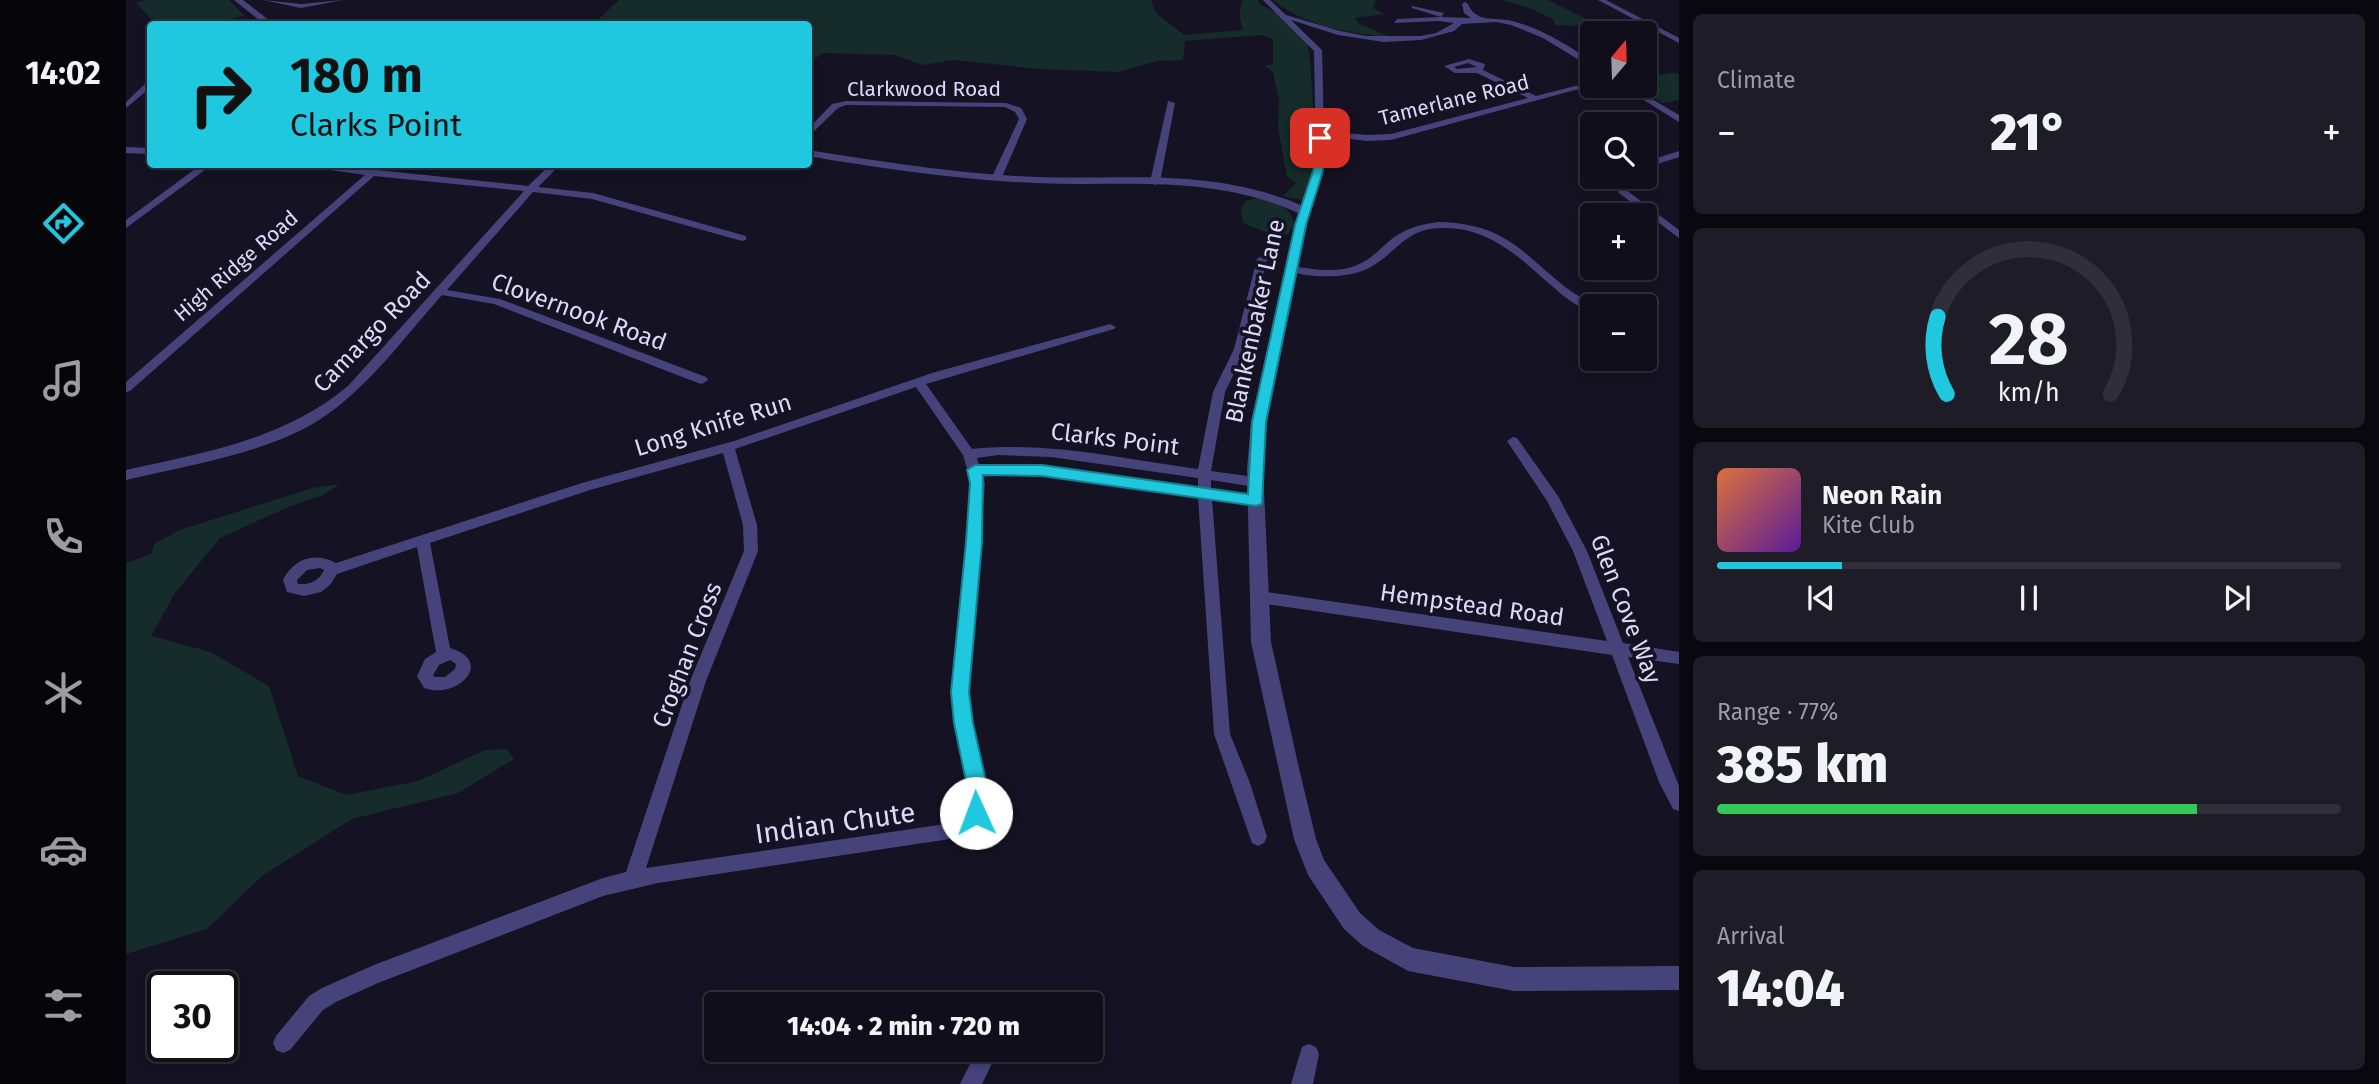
<!DOCTYPE html>
<html lang="en">
<head>
<meta charset="utf-8">
<style>
  :root { --surface:#100e1a; --page:#1e1c27; --text:#f1f3f6; --muted:#9c9ca2; --line:#302e39; --accent:#1fc8df }
  body { margin:0; font-family:"Fira Sans",sans-serif; background:var(--page); color:var(--text); height:100vh; display:flex; flex-direction:column; font-size:26px; white-space:nowrap }
  * { box-sizing:border-box; margin:0 }
  p { font-size:23px; color:var(--muted) }
  .icon { flex:none; width:38px; height:38px; fill:none; stroke:currentColor; stroke-width:2; stroke-linecap:round; stroke-linejoin:round }
  .map { position:relative; flex:1; overflow:hidden }
  .side { display:flex; flex-direction:column; gap:14px; padding:14px; background:#09080e; width:700px }
  .side>* { flex:none }
  .guide { position:absolute; left:21px; top:21px; width:665px; height:147px; border-radius:7px; box-shadow:0 4px 10px #0003,0 0 0 2px var(--line); background:#1fc8df; color:#111; overflow:hidden }
  .needle { width:46px; rotate:19deg }
  .buttons { position:absolute; left:1454px; top:21px; display:grid; gap:14px }
  .buttons a { display:grid; place-items:center; width:77px; height:77px; border-radius:7px; background:var(--surface); box-shadow:0 4px 10px #0003,0 0 0 2px var(--line); font-size:35px }
  .speed { position:absolute; left:21px; top:971px; display:flex; gap:14px; font-size:35px; font-weight:700; text-align:center }
  .speed>* { display:grid; place-content:center; width:91px; height:91px; border-radius:50%; background:var(--surface); box-shadow:0 4px 10px #0003,0 0 0 2px var(--line); line-height:1 }
  .speed .limit { border:4px solid #111; border-radius:10px; background:#fff; color:#111 }
  .pin { position:absolute; display:grid; place-items:center; width:60px; height:60px; color:#fff; margin:-30px; border-radius:14px; box-shadow:0 4px 10px #0006 }
  .me { position:absolute; width:77px; margin:-38px; rotate:358deg; stroke-linejoin:round; filter:drop-shadow(0 0 5px #0008) }
  .turn { display:flex; align-items:center; gap:24px; height:147px; padding:0 28px; font-size:32px }
  .turn .icon { width:91px; height:91px; stroke-width:2.5 }
  .turn b { display:block; font-size:49px; line-height:60px }
  .big { font-size:52px; font-weight:800; line-height:1.1 }
  .side .card { flex:1; display:flex; flex-direction:column; justify-content:center; gap:10px; min-width:0; padding:0 24px; border-radius:10px; background:var(--page) }
  .side .dial { align-items:center; gap:0 }
  .dial svg { height:182px; overflow:visible; fill:none; stroke:var(--line); stroke-width:7; stroke-linecap:round; text-anchor:middle }
  .dial text { fill:var(--text); stroke:none }
  .song { display:flex; align-items:center; gap:21px }
  .cover { width:84px; height:84px; border-radius:10px; background:linear-gradient(135deg,hsl(20 70% 55%),hsl(270 70% 35%)) }
  .played { height:7px; border-radius:4px; background:linear-gradient(90deg,var(--accent) 20%,var(--line) 20%) }
  .keys { display:flex; justify-content:space-around; direction:ltr }
  .heat { display:flex; justify-content:space-between; align-items:center; font-size:38px; direction:ltr }
  .charge { height:10px; border-radius:5px; background:linear-gradient(90deg,#34c759 77%,var(--line) 0) }
  .trip { position:absolute; left:578px; top:992px; width:399px; height:70px; border-radius:7px; background:var(--surface); box-shadow:0 4px 10px #0003,0 0 0 2px var(--line); font-weight:800; line-height:70px; text-align:center }
  main { display:flex; flex:1; min-height:0 }
  .tab-bar { display:flex; flex-direction:column; width:126px; justify-content:space-around; align-items:center; background:#06060a; color:var(--muted) }
  .tab-bar .icon { width:49px; height:49px }
  .tab-bar .selected { color:var(--accent) }
  .tab-bar b { font-size:32px; color:var(--text) }
  .map>svg:first-child { display:block }
  .green { fill:#152c2b }
  .lines { fill:none; stroke-linecap:round; stroke-linejoin:round }
  .minor { fill:#46437b; fill-rule:evenodd }
  .tertiary { fill:#46437b; fill-rule:evenodd }
  .route { fill:#1fc8df; stroke:#148291; stroke-width:2 }
  .labels { text-anchor:middle; dominant-baseline:central; stroke-width:7; stroke-linejoin:round; paint-order:stroke }
  .far-street-label { font-size:21px; fill:#ddd8fa; stroke:#151223 }
  .street-label { font-size:24px; fill:#ddd8fa; stroke:#151223 }
  .near-street-label { font-size:28px; fill:#ddd8fa; stroke:#151223 }
</style>
</head>
<body>
<main>
<nav class="tab-bar">
<b>14:02</b>
<svg class="icon selected" aria-label="directions" viewBox="0 0 24 24"><path d="M12 3l9 9-9 9-9-9zM9 14v-3h6M13 9l2 2-2 2"/></svg>
<svg class="icon" aria-label="music" viewBox="0 0 24 24"><path d="M9 18V5l10-2v13"/><circle cx="6" cy="18" r="3"/><circle cx="16" cy="16" r="3"/></svg>
<svg class="icon" aria-label="phone" viewBox="0 0 24 24"><path d="M5 4h4l2 5-3 2q2 4 5 5l2-3 5 2v4C11 20 4 13 5 4z"/></svg>
<svg class="icon" aria-label="climate" viewBox="0 0 24 24"><path d="M12 3v18M4 7l16 10M4 17L20 7"/></svg>
<svg class="icon" aria-label="car" viewBox="0 0 24 24"><path d="M5 17H2v-5l4-1 3-4h7l3 4 3 1v5h-3M9 17h6M6 11h13"/><circle cx="7" cy="17" r="2"/><circle cx="17" cy="17" r="2"/></svg>
<svg class="icon" aria-label="filters" viewBox="0 0 24 24"><path d="M4 7h16M4 17h16"/><circle cx="9" cy="7" r="2"/><circle cx="15" cy="17" r="2"/></svg>
</nav>
<div class="map">
<svg width="1553" height="1084" viewBox="0 0 1553 1084">
  <rect width="100%" height="100%" fill="#151223"/>
  <g class="green">
    <polygon points="21,0 103,0 119,16 81,24 30,24 10,3"/>
    <path d="M 493,0 L 1025,0 L 1030,13 L 1058,35 L 1117,30 C 1114,19 1112,12 1117,0 L 1132,0 L 1134,4 L 1156,16 L 1181,43 L 1184,58 L 1189,138 L 1188,173 L 1176,200 L 1157,196 L 1170,183 L 1161,177 L 1152,126 L 1153,100 L 1147,72 L 1138,66 L 1147,64 L 1147,39 L 1135,35 L 1059,41 L 1057,60 L 1031,61 L 993,72 L 912,69 L 828,60 L 796,65 L 770,55 L 697,53 L 683,63 L 682,24 L 467,24 Z"/>
    <path d="M 1147,0 L 1255,0 L 1249,1 L 1247,8 L 1258,14 L 1229,18 L 1232,23 L 1264,37 C 1224,34 1179,26 1147,0 Z"/>
    <polygon points="1375,0 1422,0 1488,33 1462,26 1429,25 1427,19 1404,8"/>
    <polygon points="1549,73 1553,75 1553,100 1536,103 1507,86 1519,86 1519,76"/>
    <path d="M 1136,197 C 1152,204 1164,207 1169,224 L 1162,234 L 1154,238 L 1117,223 L 1115,211 L 1119,201 Z"/>
    <polygon points="214,484 197,495 160,508 94,538 49,593 25,636 85,652 143,686 172,776 220,795 292,781 359,750 381,749 388,759 332,793 226,819 137,875 81,929 0,954 0,563 25,554 29,543 54,530 186,488"/>
  </g>
  <g class="lines">
    <g class="minor">
      <polygon points="137,0 175,4 217,0 175,8"/>
      <path d="M 1137,0 L 1144,0 L 1160,15 L 1214,31 L 1240,36 L 1295,36 L 1310,33 L 1328,23 L 1313,21 L 1268,23 L 1271,19 L 1315,17 L 1286,8 L 1286,6 L 1318,13 L 1315,17 L 1345,18 L 1338,13 L 1336,4 L 1339,2 L 1342,4 C 1349,23 1369,17 1386,21 C 1415,28 1441,45 1466,61 L 1466,66 L 1463,66 L 1417,38 L 1385,25 L 1370,22 L 1336,24 L 1328,31 L 1295,40 L 1258,42 L 1212,35 L 1165,20 L 1196,50 L 1198,131 L 1241,135 L 1265,134 L 1402,98 L 1351,73 L 1329,73 L 1318,66 L 1343,59 L 1359,64 L 1357,70 L 1410,96 L 1449,86 L 1466,84 L 1466,86 L 1474,86 L 1449,90 L 1265,140 L 1241,141 L 1198,136 L 1198,159 L 1183,211 L 1175,213 L 1173,211 L 1190,159 L 1188,51 ZM 1342,63 L 1351,67 L 1331,69 L 1328,67 Z"/>
      <polygon points="1472,0 1480,0 1553,38 1553,43"/>
      <polygon points="21,82 24,82 24,88 0,108 0,102"/>
      <polygon points="1495,86 1504,86 1553,115 1553,122"/>
      <polygon points="720,101 880,103 895,108 901,119 876,177 871,180 866,177 893,119 889,112 879,107 720,105 712,108 682,137 682,129 706,104"/>
      <polygon points="1042,101 1049,103 1034,182 1029,185 1024,182"/>
      <polygon points="0,147 24,148 24,154 0,153"/>
      <polygon points="1553,151 1553,157 1519,168 1519,162"/>
      <polygon points="76,164 87,164 0,228 0,220"/>
      <path d="M 161,164 L 195,164 L 402,186 L 425,164 L 435,164 L 412,187 L 467,193 L 620,236 L 620,240 L 616,241 L 466,199 L 407,192 L 321,290 L 374,299 L 580,377 L 582,380 L 576,384 L 572,383 L 368,304 L 316,295 C 282,333 250,377 210,408 C 155,452 67,464 0,480 L 0,470 C 80,452 157,440 222,386 L 398,191 L 248,176 L 4,391 L 0,392 L 0,382 L 239,175 Z"/>
      <polygon points="1486,177 1494,177 1493,181 1499,189 1553,230 1553,238 1493,193 1483,181"/>
      <path d="M 1313,222 C 1381,224 1394,252 1442,289 C 1451,296 1461,300 1470,306 L 1466,306 L 1466,311 C 1452,308 1437,296 1426,286 C 1393,257 1363,227 1316,228 C 1279,228 1271,253 1243,268 C 1227,276 1208,277 1190,276 C 1180,275 1168,274 1160,269 L 1165,266 C 1186,269 1211,274 1231,265 C 1244,260 1253,250 1262,242 C 1277,229 1294,224 1313,222 Z"/>
      <path d="M 1136,256 L 1141,259 L 1120,349 L 1099,392 L 1085,471 L 1129,477 L 1136,482 L 1129,487 L 1085,480 L 1085,489 L 1130,495 L 1137,500 L 1130,505 L 1086,499 L 1104,734 L 1124,783 L 1141,837 L 1138,843 L 1132,846 L 1126,843 L 1088,734 L 1072,497 L 916,476 L 856,475 L 859,483 L 842,693 L 845,723 L 861,796 L 860,812 L 844,836 L 532,883 L 477,896 L 252,983 L 210,1002 L 197,1010 L 164,1050 L 157,1053 L 150,1050 L 147,1043 L 150,1036 L 183,996 L 196,988 L 248,965 L 477,878 L 500,872 L 564,681 L 618,551 L 617,525 L 597,453 L 464,490 L 304,543 L 324,648 C 369,661 332,700 298,688 L 291,676 L 299,659 L 310,652 L 291,547 L 211,574 L 204,585 L 195,592 L 178,596 L 161,592 L 157,580 C 167,559 189,551 210,563 L 456,483 L 608,441 L 806,373 L 984,324 L 990,327 L 988,329 L 800,384 L 846,449 C 922,441 998,459 1072,469 L 1087,392 L 1108,349 L 1131,259 ZM 790,387 L 837,455 L 845,483 L 826,693 L 829,723 L 843,796 L 842,809 L 833,822 L 520,868 L 580,681 L 632,551 L 631,525 L 609,449 ZM 872,455 L 925,457 L 1072,478 L 1072,487 L 916,466 L 853,465 L 851,458 ZM 194,568 L 198,570 C 193,581 184,585 172,584 L 171,580 L 181,570 ZM 324,660 L 330,664 L 329,669 L 319,677 L 309,677 L 307,675 L 313,665 Z"/>
      <polygon points="1387,437 1391,438 1432,496 1461,551 1497,643 1553,652 1553,664 1502,657 1553,786 1553,811 1547,809 1533,782 1486,655 1133,603 1128,601 1126,597 1128,593 1133,591 1481,641 1447,551 1421,501 1381,441"/>
      <polygon points="1183,1044 1190,1047 1193,1054 1187,1084 1165,1084 1176,1047"/>
      <polygon points="851,1050 868,1050 870,1055 856,1084 834,1084"/>
    </g>
    <g class="tertiary">
      <polygon points="108,0 117,0 148,24 138,24"/>
      <path d="M 682,150 C 758,162 834,174 910,177 C 1008,180 1088,167 1182,208 L 1184,211 L 1141,422 L 1137,469 L 1145,642 L 1172,764 L 1190,839 L 1198,860 L 1234,913 L 1253,930 L 1287,948 L 1388,967 L 1553,966 L 1553,990 L 1388,991 L 1282,971 L 1237,946 L 1218,929 L 1182,875 L 1168,839 L 1125,642 L 1121,469 L 1125,422 L 1172,213 C 1085,174 1002,187 910,183 C 834,180 758,169 682,156 Z"/>
    </g>
  </g>
  <polygon class="route" points="1191,136 1199,138 1197,171 1180,225 1140,422 1136,504 1130,506 916,476 857,475 856,542 843,692 847,723 860,781 860,813 858,819 850,822 843,819 841,813 840,781 828,723 825,692 840,542 844,483 841,470 849,465 916,465 1122,494 1126,422 1169,225 1187,171"/>
  <g class="labels">
    <g class="far-street-label">
      <text x="798" y="89">Clarkwood Road</text>
      <text transform="translate(1328 100) rotate(-14)">Tamerlane Road</text>
      <text transform="translate(110 266) rotate(-41)">High Ridge Road</text>
    </g>
    <g class="street-label">
      <text transform="translate(453 312) rotate(20)">Clovernook Road</text>
      <text transform="translate(1129 321) rotate(-78)">Blankenbaker Lane</text>
      <text transform="translate(246 332) rotate(-46)">Camargo Road</text>
      <text transform="translate(587 425) rotate(-17)">Long Knife Run</text>
      <text transform="translate(989 439) rotate(7)">Clarks Point</text>
      <text transform="translate(1346 605) rotate(8)">Hempstead Road</text>
      <text transform="translate(1500 609) rotate(69)">Glen Cove Way</text>
      <text transform="translate(561 655) rotate(-69)">Croghan Cross</text>
    </g>
    <g class="near-street-label">
      <text transform="translate(709 823) rotate(-8)">Indian Chute</text>
    </g>
  </g>
</svg>
<div class="buttons">
<a><svg class="needle" viewBox="-14 -14 28 28"><path d="M0-13l5 13h-10z" fill="#e53935"/><path d="M0 13l5-13h-10z" fill="#9c9ca2"/></svg></a>
<a><svg class="icon" aria-label="search" viewBox="0 0 24 24"><circle cx="10" cy="10" r="6"/><path d="M15 15l6 6"/></svg></a>
<a>+</a>
<a>−</a>
</div>
<div class="speed"><div class="limit">30</div></div>
<div class="pin" style="left:1194px;top:138px;background:#d93025"><svg class="icon" aria-label="arrive" viewBox="0 0 24 24"><path d="M6 21V4h12l-3 4 3 4H6"/></svg></div>
<svg class="me" style="left:850px;top:813px" viewBox="-20 -20 40 40"><circle r="19" fill="#fff"/><path d="M0-13L10 11 0 6-10 11z" fill="#1fc8df"/></svg>
<div class="trip">14:04 · 2 min · 720 m</div>
<div class="guide">
<div class="turn"><svg class="icon" aria-label="right" viewBox="0 0 24 24"><path d="M7 20v-9h11M14 6l5 5-5 5"/></svg><div><b>180 m</b>Clarks Point</div></div>
</div>
</div>
<section class="side">
<div class="card"><p>Climate</p>
<div class="heat"><a>−</a><b class="big">21°</b><a>+</a></div>
</div>
<div class="card dial"><svg viewBox="0 0 100 80">
<path d="M14 69A42 42 0 1 1 86 69"/>
<path d="M14 69A42 42 0 0 1 10 35" stroke="#1fc8df"/>
<text x="50" y="56" font-size="32" font-weight="700">28</text>
<text x="50" y="72" font-size="11">km/h</text>
</svg></div>
<div class="card">
<div class="song"><i class="cover"></i><div><b>Neon Rain</b><p>Kite Club</p></div></div>
<div class="played"></div>
<div class="keys"><svg class="icon" aria-label="previous" viewBox="0 0 24 24"><path d="M18 5L8 12l10 7zM5 5v14"/></svg><svg class="icon" aria-label="pause" viewBox="0 0 24 24"><path d="M8 5v14M16 5v14"/></svg><svg class="icon" aria-label="next" viewBox="0 0 24 24"><path d="M6 5l10 7-10 7zM19 5v14"/></svg></div>
</div>
<div class="card"><p>Range · 77%</p><b class="big">385 km</b><div class="charge"></div></div>
<div class="card"><p>Arrival</p><b class="big">14:04</b></div>
</section>
</main>
</body>
</html>
